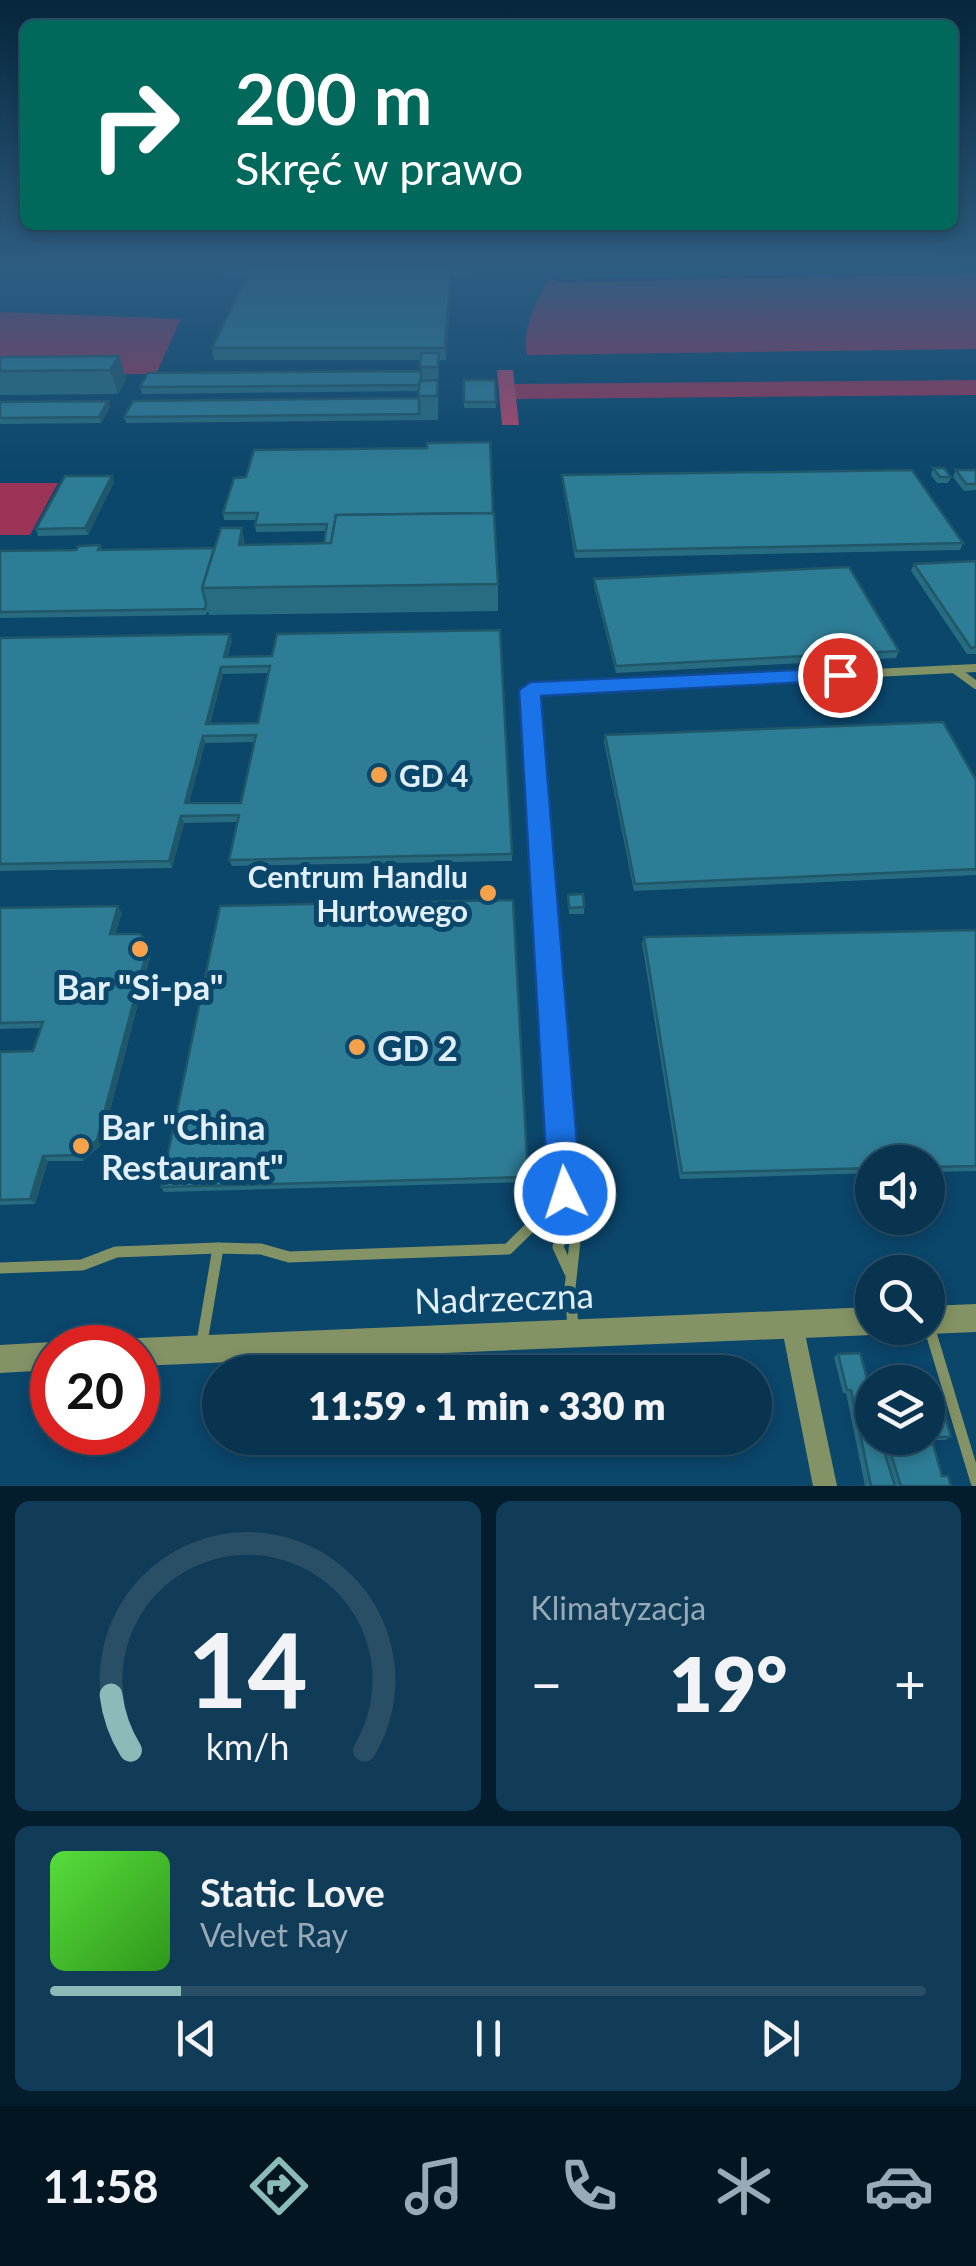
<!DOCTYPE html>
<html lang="pl">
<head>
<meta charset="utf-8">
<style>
  :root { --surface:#083450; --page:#113c57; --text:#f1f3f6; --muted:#98aab7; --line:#294f67; --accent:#8bbbb9 }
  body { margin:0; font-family:Lato,sans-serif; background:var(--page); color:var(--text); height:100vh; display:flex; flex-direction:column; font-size:38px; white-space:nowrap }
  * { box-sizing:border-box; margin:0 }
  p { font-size:32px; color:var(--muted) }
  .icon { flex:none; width:55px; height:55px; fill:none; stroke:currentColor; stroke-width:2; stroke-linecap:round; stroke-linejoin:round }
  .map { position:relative; height:1486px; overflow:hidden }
  .side { display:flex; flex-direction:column; gap:15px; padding:15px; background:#041d2c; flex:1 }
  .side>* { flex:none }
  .guide { position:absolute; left:20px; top:20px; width:938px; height:210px; border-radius:15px; box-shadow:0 5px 15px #0003,0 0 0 2px var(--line); background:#00695c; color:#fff; overflow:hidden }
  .fabs { position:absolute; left:855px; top:1145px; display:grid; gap:20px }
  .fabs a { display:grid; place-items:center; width:90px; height:90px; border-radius:50%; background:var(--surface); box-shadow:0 5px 15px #0003,0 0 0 2px var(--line); font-size:50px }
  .speed { position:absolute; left:30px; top:1325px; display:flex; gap:20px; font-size:50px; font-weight:700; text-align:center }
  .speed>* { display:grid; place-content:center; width:130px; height:130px; border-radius:50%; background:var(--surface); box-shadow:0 5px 15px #0003,0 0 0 2px var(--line); line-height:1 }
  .speed .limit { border:15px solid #d22; background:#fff; color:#111 }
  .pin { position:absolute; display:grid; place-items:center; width:85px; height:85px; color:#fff; margin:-42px; border:5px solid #fff; border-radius:50%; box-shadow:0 2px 10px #0007 }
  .me { position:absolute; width:110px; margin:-55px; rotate:356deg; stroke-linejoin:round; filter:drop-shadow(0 0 8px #0008) }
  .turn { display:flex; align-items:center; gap:35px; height:210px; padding:0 50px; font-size:45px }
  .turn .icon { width:130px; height:130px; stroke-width:2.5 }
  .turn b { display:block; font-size:70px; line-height:85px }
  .big { font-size:75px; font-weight:800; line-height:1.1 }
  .side .card { flex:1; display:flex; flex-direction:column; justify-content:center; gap:15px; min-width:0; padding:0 35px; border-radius:15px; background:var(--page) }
  .side .dial { align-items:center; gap:0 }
  .dial svg { height:260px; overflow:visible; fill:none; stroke:var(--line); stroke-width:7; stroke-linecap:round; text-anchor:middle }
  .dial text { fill:var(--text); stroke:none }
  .song { display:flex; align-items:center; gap:30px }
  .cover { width:120px; height:120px; border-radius:15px; background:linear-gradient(135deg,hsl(110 70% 55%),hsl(110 70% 35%)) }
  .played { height:10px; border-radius:5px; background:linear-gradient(90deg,var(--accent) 15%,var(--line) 15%) }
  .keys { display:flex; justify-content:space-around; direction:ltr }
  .heat { display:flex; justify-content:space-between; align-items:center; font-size:55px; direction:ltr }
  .side .tiles { flex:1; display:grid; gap:15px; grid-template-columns:1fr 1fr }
  .card:last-child { grid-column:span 2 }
  .trip { position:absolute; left:202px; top:1355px; width:570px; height:100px; border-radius:50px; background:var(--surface); box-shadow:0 5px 15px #0003,0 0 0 2px var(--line); font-weight:800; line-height:100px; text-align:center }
  .dock { display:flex; height:160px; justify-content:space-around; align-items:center; background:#031520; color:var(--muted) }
  .dock .icon { width:70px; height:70px }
  .dock .on { color:var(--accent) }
  .dock b { font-size:45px; color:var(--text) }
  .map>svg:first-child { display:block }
  .green { fill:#9b3457 }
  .forest { fill:#b54469 }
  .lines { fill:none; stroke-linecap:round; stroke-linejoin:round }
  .stream { stroke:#3c0266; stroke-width:2.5 }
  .service-far2 { stroke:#849365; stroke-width:8 }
  .service-far1 { stroke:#849365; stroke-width:9 }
  .service { stroke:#849365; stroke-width:11 }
  .minor { fill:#849365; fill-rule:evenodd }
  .tertiary { fill:#849365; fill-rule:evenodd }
  .wall { fill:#286c81; fill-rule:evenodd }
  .shaded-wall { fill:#205869 }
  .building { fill:#2e7d96; stroke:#205869; stroke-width:2.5; fill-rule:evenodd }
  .route { fill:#1a73e8; stroke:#114b97; stroke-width:2.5 }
  .poi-dot { fill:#f7a14a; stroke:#0b466b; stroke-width:4 }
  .labels { text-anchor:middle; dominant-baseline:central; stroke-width:10; stroke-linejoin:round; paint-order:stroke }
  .poi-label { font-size:30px; font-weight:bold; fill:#e1effa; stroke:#0b466b; text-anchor:start }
  .near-poi-label { font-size:35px; font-weight:bold; fill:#e1effa; stroke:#0b466b; text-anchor:start }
  .near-street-label { font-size:35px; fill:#e1effa; stroke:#0b466b }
</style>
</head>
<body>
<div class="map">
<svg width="976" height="1486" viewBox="0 0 976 1486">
  <rect width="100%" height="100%" fill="#0b466b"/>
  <g class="green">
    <path d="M 976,274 L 976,349 L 527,355 C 522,326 535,305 548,280 Z"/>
    <polygon points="0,312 181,319 156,374 0,375"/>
    <polygon points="976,380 976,395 516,399 514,384"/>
    <polygon points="0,483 58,483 30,535 0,535"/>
  </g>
  <polygon class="forest" points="497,370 513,370 519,425 502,425"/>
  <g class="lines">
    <polyline class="stream" points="561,269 554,278 562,281 976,272"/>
    <g class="service-far2">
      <polyline points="954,669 976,685"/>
      <polyline points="538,813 529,690 976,668"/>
    </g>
    <polyline class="service-far1" points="538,810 559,1108"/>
    <g class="service">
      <polyline points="559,1105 567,1219 575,1241 570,1288 573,1328"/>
      <polyline points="567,1219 558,1247 570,1273"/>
      <polyline points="0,1268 82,1265 116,1252 218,1248 261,1249 289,1257 508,1249 565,1193"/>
      <polyline points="928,1323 976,1482"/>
      <polyline points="202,1342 218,1248"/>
    </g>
    <polygon class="minor" points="792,1313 800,1316 803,1324 837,1486 813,1486 781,1324 784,1316"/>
    <g class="tertiary">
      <polygon points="976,1304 976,1332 928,1334 918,1330 917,1328 928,1328 928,1306"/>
      <polygon points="872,1307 872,1328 883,1328 872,1335 138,1366 138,1348 126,1348 128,1342 138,1338"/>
      <polygon points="52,1342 63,1348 52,1348 52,1370 0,1373 0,1345"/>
    </g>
  </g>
  <g class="wall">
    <polygon points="220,267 468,267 468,274 452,274 446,360 439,360 438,420 126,423 124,417 419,398 419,391 142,394 140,387 421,371 421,360 214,360 212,348 246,277 222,277"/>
    <polygon points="119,356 126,379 118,394 0,395 0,357"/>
    <polygon points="464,380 495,380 496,408 464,408"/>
    <polygon points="108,401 110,407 101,423 0,424 0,402"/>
    <polygon points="933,468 951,477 948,483 937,483 931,475"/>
    <polygon points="956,470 976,470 976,490 964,491 953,477"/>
    <polygon points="562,475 963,543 960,550 575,558 562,481"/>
    <polygon points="112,476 114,482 88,535 38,536 36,529"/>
    <polygon points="234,478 498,584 498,611 209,615 208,611 206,615 0,618 0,551 76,550 100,545 102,550 214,548 245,545 324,543 326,531 256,532 255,525 256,520 224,520 223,513"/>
    <polygon points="976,561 976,654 967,654 911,571 914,564"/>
    <polygon points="594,579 899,651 896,658 616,673 594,586"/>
    <path d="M 0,638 L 232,641 L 227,657 L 272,656 L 512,854 L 512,861 L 232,866 L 229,860 L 237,822 L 184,823 L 172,868 L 0,871 ZM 269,673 L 258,723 L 210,724 L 223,674 ZM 254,742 L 241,803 L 189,803 L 205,743 Z"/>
    <polygon points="605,735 976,780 976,875 634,891 604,742"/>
    <polygon points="568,895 584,907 584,914 569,914"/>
    <polygon points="0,908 122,913 115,934 152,950 101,1145 83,1161 48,1161 35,1204 0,1205 0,1052 33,1051 41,1028 0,1029"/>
    <polygon points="976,930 976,1171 928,1172 928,1162 872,1162 872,1173 680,1179 642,943 644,937"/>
    <polygon points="528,1177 528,1182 164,1192 161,1187"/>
    <polygon points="838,1354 870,1389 866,1391 872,1438 951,1437 945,1440 932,1440 942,1476 951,1486 865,1486 846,1393 843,1393 834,1357"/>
  </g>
  <g class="shaded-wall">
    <polygon points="451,267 452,274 446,360 445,348"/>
    <polygon points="119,356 126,379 118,394 110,370"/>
    <polygon points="108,401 110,407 101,423 99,417"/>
    <polygon points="112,476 114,482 88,535 85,528"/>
    <polygon points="242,528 247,554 239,545"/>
    <polygon points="230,634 232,641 226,664 224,657"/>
    <polygon points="221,667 223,674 208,731 206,724"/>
    <polygon points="203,736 205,743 187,810 185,803"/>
    <polygon points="181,816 184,823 172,868 169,861"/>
    <polygon points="118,906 122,913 113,941 110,934"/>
    <polygon points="149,944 152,950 101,1145 83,1161 79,1155"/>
    <polygon points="43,1156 48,1161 35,1204 30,1199"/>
  </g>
  <g class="building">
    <polygon points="251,267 451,267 445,348 212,348"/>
    <polygon points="421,353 439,353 438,367 420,367"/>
    <polygon points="119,356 110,370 0,371 0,357"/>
    <polygon points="421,371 421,381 420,381 419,385 140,387 148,373"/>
    <polygon points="438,380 437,396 418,396 420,381"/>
    <polygon points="464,380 495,380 496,402 464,402"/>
    <polygon points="419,398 419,414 124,417 133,401"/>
    <polygon points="108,401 99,417 0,418 0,402"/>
    <polygon points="490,442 493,513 336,515 331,543 324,543 327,524 255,525 258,513 223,513 234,478 246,477 254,450 427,448 427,443"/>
    <polygon points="933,468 944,468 951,477 940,477"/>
    <polygon points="912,470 963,543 576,551 562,475"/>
    <polygon points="956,470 976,470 976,484 966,484"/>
    <polygon points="65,476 112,476 85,528 36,529"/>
    <polygon points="494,513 498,584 202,588 221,528 242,528 239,545 331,543 336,515"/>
    <polygon points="100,545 98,550 214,548 202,588 206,604 205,609 0,612 0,551 76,550 79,546"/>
    <polygon points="976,561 976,647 971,648 914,564"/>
    <polygon points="849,567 899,651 616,666 594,579"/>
    <path d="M 500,630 L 512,854 L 229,860 L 239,815 L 181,816 L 169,861 L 0,864 L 0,638 L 230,634 L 224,657 L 272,656 L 277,634 ZM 270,666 L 258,723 L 206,724 L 221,667 ZM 256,735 L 241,803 L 185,803 L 203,736 Z"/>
    <polygon points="943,722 976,780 976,869 635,884 605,735"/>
    <polygon points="583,894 584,907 569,908 568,895"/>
    <polygon points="513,900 528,1177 161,1187 220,906"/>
    <polygon points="118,906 110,934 140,934 149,944 97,1140 79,1155 43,1156 30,1199 0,1200 0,1052 33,1051 43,1022 0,1023 0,908"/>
    <polygon points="976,930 976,1166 928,1167 928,1162 872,1162 872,1168 682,1173 644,937"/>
    <polygon points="860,1353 870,1389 858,1391 872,1391 872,1438 880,1438 895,1486 871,1486 851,1390 847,1390 838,1354"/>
    <polygon points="928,1391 938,1391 951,1437 931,1437 930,1433 928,1433"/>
    <polygon points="928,1433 930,1433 942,1476 948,1476 951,1486 901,1486 886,1438 928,1438"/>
  </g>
  <linearGradient id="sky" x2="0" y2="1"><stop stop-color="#06263b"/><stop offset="0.56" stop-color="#2e5d82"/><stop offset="1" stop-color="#2e5d82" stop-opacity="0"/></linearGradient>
  <rect width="976" height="476" fill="url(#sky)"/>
  <polygon class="route" points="840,668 851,675 848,680 541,696 581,1193 577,1205 565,1210 553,1205 548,1193 519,690 530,682"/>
  <g class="poi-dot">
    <circle cx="379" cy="775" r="10"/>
    <circle cx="488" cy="893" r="10"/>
    <circle cx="140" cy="949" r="10"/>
    <circle cx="357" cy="1047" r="10"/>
    <circle cx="81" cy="1146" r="10"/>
  </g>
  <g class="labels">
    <g class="poi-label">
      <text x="399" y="775">GD 4</text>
      <text x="468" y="876" text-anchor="end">Centrum Handlu<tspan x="468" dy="34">Hurtowego</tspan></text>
    </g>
    <g class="near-poi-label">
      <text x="140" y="986" text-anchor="middle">Bar "Si-pa"</text>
      <text x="377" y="1047">GD 2</text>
      <text x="101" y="1126">Bar "China<tspan x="101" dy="40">Restaurant"</tspan></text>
    </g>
    <g class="near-street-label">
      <text transform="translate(504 1297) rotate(-2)">Nadrzeczna</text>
    </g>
  </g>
</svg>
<div class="fabs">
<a><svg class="icon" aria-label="sound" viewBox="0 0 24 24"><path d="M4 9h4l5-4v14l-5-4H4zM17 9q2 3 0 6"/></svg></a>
<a><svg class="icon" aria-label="search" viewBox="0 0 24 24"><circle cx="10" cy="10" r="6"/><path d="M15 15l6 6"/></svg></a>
<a><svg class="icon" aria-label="layers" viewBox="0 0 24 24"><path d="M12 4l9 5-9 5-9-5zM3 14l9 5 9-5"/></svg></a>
</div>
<div class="speed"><div class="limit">20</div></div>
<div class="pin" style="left:840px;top:675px;background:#d93025"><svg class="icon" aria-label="arrive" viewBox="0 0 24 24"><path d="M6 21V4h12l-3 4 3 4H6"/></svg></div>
<svg class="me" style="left:565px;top:1193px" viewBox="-20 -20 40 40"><circle r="17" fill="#1a73e8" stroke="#fff" stroke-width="3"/><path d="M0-11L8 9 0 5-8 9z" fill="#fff"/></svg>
<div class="trip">11:59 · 1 min · 330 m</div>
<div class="guide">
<div class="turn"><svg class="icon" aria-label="right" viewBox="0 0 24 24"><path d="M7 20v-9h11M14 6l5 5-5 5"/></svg><div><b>200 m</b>Skręć w prawo</div></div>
</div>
</div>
<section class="side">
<div class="tiles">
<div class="card dial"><svg viewBox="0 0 100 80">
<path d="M14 69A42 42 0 1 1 86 69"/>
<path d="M14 69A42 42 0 0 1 8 52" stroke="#8bbbb9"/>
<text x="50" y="56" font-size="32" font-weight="700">14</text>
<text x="50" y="72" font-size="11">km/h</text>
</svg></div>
<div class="card"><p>Klimatyzacja</p>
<div class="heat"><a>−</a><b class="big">19°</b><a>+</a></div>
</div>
<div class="card">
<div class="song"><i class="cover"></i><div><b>Static Love</b><p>Velvet Ray</p></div></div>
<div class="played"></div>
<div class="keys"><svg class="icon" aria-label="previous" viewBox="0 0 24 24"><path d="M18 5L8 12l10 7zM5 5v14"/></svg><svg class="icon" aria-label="pause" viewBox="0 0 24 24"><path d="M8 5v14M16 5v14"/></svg><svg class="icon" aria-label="next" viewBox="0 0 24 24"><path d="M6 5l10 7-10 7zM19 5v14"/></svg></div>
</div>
</div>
</section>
<nav class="dock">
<b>11:58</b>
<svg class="icon on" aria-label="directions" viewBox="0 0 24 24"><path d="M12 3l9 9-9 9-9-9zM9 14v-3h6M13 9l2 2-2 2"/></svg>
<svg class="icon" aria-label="music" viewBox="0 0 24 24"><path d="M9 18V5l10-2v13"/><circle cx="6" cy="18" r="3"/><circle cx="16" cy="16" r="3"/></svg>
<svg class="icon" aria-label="phone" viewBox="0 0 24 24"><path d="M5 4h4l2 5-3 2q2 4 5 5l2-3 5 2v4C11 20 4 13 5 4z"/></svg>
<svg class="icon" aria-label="climate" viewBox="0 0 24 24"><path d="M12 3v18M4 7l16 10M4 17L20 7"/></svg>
<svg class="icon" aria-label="car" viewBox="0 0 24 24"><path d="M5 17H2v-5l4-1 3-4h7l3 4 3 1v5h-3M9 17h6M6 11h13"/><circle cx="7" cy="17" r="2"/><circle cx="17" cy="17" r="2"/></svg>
</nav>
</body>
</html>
